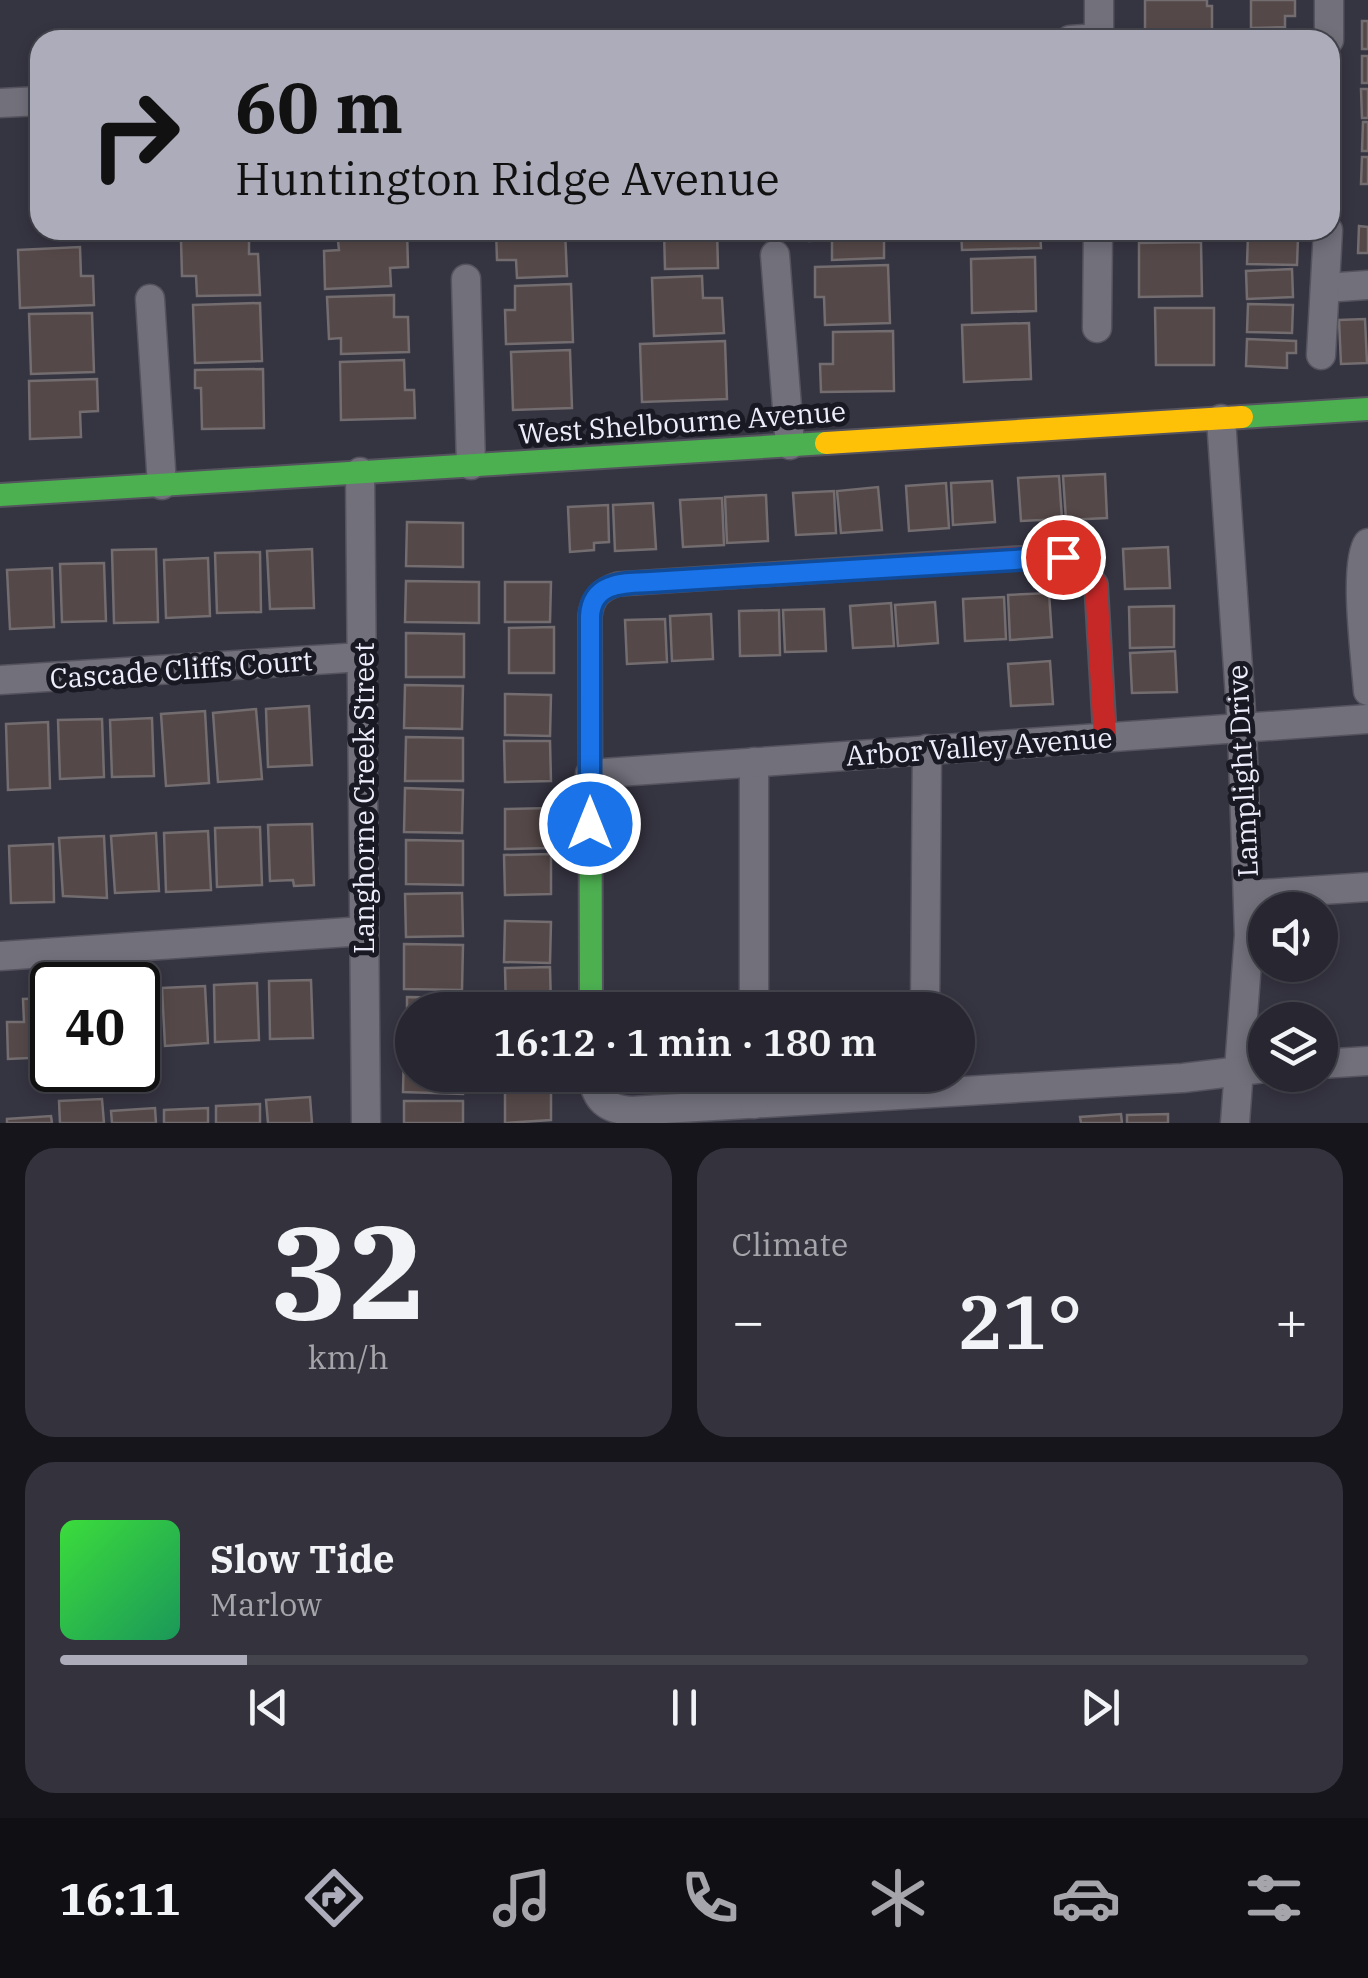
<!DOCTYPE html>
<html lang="en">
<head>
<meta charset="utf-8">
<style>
  :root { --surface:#282731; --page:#34333d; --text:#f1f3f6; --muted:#a5a5ab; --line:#44444d; --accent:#adacbb }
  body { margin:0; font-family:"IBM Plex Serif",serif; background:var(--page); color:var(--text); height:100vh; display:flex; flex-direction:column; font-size:38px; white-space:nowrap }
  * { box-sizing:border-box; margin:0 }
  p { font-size:32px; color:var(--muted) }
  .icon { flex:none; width:55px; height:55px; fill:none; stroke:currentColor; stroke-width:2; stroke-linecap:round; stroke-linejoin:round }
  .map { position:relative; height:1123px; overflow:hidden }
  .side { display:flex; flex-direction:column; gap:25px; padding:25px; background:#16151b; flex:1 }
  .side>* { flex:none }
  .banner { position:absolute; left:30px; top:30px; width:1310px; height:210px; border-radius:30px; box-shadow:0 5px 15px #0003,0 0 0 2px var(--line); background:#adacbb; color:#111; overflow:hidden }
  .tools { position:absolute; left:1248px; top:892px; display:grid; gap:20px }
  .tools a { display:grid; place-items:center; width:90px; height:90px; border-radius:50%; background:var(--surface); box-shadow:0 5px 15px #0003,0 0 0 2px var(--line); font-size:50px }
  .speed { position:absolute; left:30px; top:962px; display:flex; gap:20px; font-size:50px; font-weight:700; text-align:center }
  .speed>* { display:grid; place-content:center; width:130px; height:130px; border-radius:50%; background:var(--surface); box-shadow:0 5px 15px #0003,0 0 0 2px var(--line); line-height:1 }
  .speed .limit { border:5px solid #111; border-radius:15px; background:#fff; color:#111 }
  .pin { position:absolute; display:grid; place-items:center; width:85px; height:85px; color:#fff; margin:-42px; border:5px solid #fff; border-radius:50%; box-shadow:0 2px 10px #0007 }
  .me { position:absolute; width:110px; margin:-55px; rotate:0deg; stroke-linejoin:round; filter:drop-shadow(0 0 8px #0008) }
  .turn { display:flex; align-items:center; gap:35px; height:210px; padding:0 40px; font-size:45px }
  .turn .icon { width:130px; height:130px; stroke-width:2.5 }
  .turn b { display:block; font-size:70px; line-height:85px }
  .big { font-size:75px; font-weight:600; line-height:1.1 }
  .side .tile { flex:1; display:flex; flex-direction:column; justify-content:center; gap:15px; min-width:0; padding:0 35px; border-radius:30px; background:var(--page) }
  .side .dial { align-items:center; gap:0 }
  .dial b { font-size:130px; line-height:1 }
  .song { display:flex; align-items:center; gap:30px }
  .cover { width:120px; height:120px; border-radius:15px; background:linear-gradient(135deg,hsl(120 70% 55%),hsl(150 70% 35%)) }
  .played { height:10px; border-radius:5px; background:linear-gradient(90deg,var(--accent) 15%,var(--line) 15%) }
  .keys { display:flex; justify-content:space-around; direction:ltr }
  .heat { display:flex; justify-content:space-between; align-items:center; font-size:55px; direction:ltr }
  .side .tiles { flex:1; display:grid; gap:25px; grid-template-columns:1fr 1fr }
  .tile:last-child { grid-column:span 2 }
  .trip { position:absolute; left:395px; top:992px; width:580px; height:100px; border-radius:50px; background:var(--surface); box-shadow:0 5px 15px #0003,0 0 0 2px var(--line); font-weight:600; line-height:100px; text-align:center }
  .tab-bar { display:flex; height:160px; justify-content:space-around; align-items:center; background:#101014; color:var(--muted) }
  .tab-bar .icon { width:70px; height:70px }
  .tab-bar .selected { color:var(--accent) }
  .tab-bar b { font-size:45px; color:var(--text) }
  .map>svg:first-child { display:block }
  .building { fill:#554848; stroke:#736d70; stroke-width:2.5 }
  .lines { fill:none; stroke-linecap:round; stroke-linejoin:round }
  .street-casing { stroke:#54535e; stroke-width:31 }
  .fast-casing { stroke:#54535e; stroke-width:26 }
  .slow-casing { stroke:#54535e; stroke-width:26 }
  .jam-casing { stroke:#54535e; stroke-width:26 }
  .street { stroke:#71707b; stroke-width:28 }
  .fast { stroke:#4caf50; stroke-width:22 }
  .slow { stroke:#ffc107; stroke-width:22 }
  .jam { stroke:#c62828; stroke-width:22 }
  .route-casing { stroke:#114b97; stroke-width:25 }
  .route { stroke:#1a73e8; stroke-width:18 }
  .labels { text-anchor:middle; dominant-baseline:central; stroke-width:10; stroke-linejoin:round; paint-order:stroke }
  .street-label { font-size:28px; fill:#ededfc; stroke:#191923 }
</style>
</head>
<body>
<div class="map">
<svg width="1368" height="1123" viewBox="0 0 1368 1123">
  <rect width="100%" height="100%" fill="#353441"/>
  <g class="building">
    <polygon points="1145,0 1207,0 1207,6 1212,6 1212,31 1145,31"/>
    <polygon points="1251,0 1295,0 1295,16 1285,16 1285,27 1251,28"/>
    <rect x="1362" y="21" width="6" height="28"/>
    <polygon points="1249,32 1296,33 1296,40 1249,40"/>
    <rect x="1362" y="56" width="6" height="27"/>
    <polygon points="1361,89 1368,89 1368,118 1362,118"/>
    <polygon points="1363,122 1368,122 1368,151 1362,151"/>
    <polygon points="1362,157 1368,157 1368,184 1361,184"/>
    <polygon points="1359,226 1368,227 1368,253 1358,253"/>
    <polygon points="407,230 408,267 390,268 391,286 325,289 324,251 339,250 337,232"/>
    <polygon points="496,230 565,230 567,276 517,278 516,260 497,260"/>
    <polygon points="664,230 717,230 718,268 665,269"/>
    <polygon points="809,230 884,230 884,258 832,260 832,240 809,241"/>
    <polygon points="961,230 1040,230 1041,248 962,250"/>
    <polygon points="1141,230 1202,230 1202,234 1141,235"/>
    <polygon points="1248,235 1298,237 1297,265 1247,264"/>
    <polygon points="249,238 249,254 258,254 260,295 197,296 196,276 182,276 181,240"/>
    <polygon points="1201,242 1202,296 1139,297 1139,243"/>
    <polygon points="80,247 81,276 93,276 94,305 20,308 18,250"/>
    <polygon points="1035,257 1036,311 972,313 971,259"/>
    <polygon points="888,265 890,323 825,325 824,297 815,297 815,267"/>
    <polygon points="1292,269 1293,297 1247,299 1246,271"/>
    <polygon points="702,276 703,298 722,298 724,333 654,336 652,278"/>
    <polygon points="571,284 573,342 506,344 505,310 515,310 515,286"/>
    <polygon points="394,295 394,317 408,317 409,352 341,354 341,338 329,339 327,297"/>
    <polygon points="260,303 262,361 195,363 193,305"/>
    <polygon points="1248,304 1293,305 1292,333 1247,332"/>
    <polygon points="1155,308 1214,308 1214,365 1156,365"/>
    <polygon points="92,313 94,372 31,374 29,314"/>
    <polygon points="1365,319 1367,363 1341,364 1339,320"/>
    <polygon points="1029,323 1031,379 964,382 962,325"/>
    <polygon points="893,331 894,391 821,392 820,364 833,364 833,332"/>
    <polygon points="1247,339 1296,341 1296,353 1287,353 1287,368 1246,366"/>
    <polygon points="725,341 727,399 642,402 640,344"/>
    <polygon points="570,350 572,408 513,410 511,352"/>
    <polygon points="404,360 405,390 414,390 415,418 341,420 340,362"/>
    <polygon points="263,369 264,428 202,429 201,388 195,388 195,370"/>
    <polygon points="97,379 98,411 80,412 81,437 30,439 29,381"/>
    <polygon points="1105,474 1107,518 1066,520 1063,476"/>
    <polygon points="1059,476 1062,519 1021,521 1018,478"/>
    <polygon points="992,481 995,522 953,525 951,483"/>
    <polygon points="946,483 949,528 909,531 906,486"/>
    <polygon points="878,487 882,530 841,533 837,491"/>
    <polygon points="834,491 836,533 796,535 793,493"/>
    <polygon points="766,495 768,541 727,543 725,497"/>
    <polygon points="722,498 724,545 683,547 680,500"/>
    <polygon points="653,503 656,549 615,551 613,505"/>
    <polygon points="608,505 609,542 594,543 594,550 570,552 568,507"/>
    <polygon points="407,522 463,523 463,567 406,566"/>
    <polygon points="1168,547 1170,588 1125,589 1123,549"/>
    <polygon points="156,549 158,622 114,623 112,550"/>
    <polygon points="312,549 314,608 270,609 267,551"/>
    <polygon points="260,552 261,612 217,613 215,553"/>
    <polygon points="208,558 210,616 166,618 164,560"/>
    <polygon points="104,563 106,621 62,622 60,564"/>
    <polygon points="52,568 54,627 10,629 7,570"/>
    <polygon points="406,581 479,582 479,623 405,622"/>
    <polygon points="505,582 551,582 550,622 505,622"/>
    <polygon points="1049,593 1052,637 1010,640 1008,595"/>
    <polygon points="1004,597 1006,639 965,641 963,599"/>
    <polygon points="935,602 938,643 898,646 895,605"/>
    <polygon points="891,603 894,646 853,648 850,606"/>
    <polygon points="1174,606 1174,647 1130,648 1129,607"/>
    <polygon points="824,609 826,651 785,652 783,610"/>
    <polygon points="779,610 780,655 740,656 739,611"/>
    <polygon points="711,614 713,659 672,661 670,616"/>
    <polygon points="665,619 667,662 627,664 625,620"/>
    <polygon points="554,627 554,673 509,673 509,628"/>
    <polygon points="406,633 464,634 464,677 406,677"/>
    <polygon points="1175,651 1177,692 1132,693 1130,653"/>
    <polygon points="1050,661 1053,704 1011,706 1008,664"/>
    <polygon points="405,685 463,686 462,729 404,728"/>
    <polygon points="505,694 551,695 550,736 505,735"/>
    <polygon points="309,706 312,765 268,767 266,709"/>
    <polygon points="256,709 262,779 218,782 213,713"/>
    <polygon points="205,711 209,783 166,786 161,714"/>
    <polygon points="152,718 154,776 112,777 110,720"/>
    <polygon points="102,719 104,777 60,779 58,720"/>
    <polygon points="48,722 50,788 8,790 6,724"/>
    <polygon points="406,737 463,738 463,781 405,781"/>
    <polygon points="504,741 550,741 551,781 505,782"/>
    <polygon points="405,788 463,790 462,833 404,832"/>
    <polygon points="550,808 551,848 505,849 505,809"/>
    <polygon points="312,824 314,885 294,886 293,880 270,881 268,825"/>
    <polygon points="260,827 262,885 217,887 215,828"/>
    <polygon points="208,831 211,890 166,892 164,833"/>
    <polygon points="156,833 159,891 115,893 111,836"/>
    <polygon points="104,836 107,898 63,896 59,838"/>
    <polygon points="406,840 463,841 463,885 406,884"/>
    <polygon points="53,844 54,902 11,903 9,846"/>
    <polygon points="551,854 551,894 505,895 504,855"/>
    <polygon points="462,893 463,936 406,937 405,894"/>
    <polygon points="505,921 551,922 550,963 504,962"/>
    <polygon points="404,944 463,945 462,990 404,989"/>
    <polygon points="550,967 551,1007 506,1010 505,968"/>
    <polygon points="311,980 313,1038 270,1039 269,981"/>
    <polygon points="257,983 259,1040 215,1042 214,985"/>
    <polygon points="205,986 208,1043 165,1046 162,988"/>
    <polygon points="153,990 156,1048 138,1049 138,991"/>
    <polygon points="407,997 465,998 465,1010 412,1010 412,1041 407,1041"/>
    <polygon points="49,998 52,1057 8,1059 7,1022 24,1022 23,999"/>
    <polygon points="404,1049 412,1049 412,1075 463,1075 463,1094 403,1092"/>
    <polygon points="505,1080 551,1081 551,1120 505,1123"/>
    <polygon points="310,1097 312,1123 268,1123 266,1100"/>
    <polygon points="102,1099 104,1123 60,1123 59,1101"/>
    <rect x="404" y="1101" width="59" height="22"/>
    <polygon points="260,1104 260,1123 216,1123 216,1106"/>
    <polygon points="155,1108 156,1123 112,1123 111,1111"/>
    <polygon points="208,1108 208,1123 164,1123 164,1110"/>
    <polygon points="1121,1114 1122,1123 1081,1123 1080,1117"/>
    <polygon points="1168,1114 1168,1123 1127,1123 1127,1115"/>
    <polygon points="51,1116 52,1123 7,1123 7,1119"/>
  </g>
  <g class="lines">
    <g class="street-casing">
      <g id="street">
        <polyline points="1070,40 1099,38"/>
        <polyline points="1099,40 1099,0"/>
        <polyline points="1329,40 1329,0"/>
        <polyline points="0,103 40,101"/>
        <polyline points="775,255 790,445"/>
        <polyline points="466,279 471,465"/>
        <polyline points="1325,288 1368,285"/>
        <polyline points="150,299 162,485"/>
        <polyline points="1097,328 1098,230"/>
        <polyline points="1321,355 1328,230"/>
        <polyline points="1221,419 1242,727 1249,935 1235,1123"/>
        <polyline points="360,472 366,1123"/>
        <path d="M 1368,543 C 1353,563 1366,662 1368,691"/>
        <polyline points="0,680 362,657"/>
        <polyline points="754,762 754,1010"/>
        <polyline points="590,774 1368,719"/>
        <polyline points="1248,895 1368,887"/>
        <polyline points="0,956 364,931"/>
        <polyline points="925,1010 927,749"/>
        <polyline points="1320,1064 1368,1061"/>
        <path d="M 592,1075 C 596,1100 606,1109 631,1111 L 1183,1078 L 1265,1068"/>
        <polyline points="754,1075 754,1104"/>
      </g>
    </g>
    <g class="fast-casing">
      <g id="fast">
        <polyline points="1242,417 1368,409"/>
        <polyline points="0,495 826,443"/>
        <path d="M 591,1010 L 590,616 C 592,598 601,589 618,584 L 850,569"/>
      </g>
    </g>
    <g class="slow-casing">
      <polyline id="slow" points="826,443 1242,417"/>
    </g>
    <g class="jam-casing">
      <polyline id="jam" points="850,569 1051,556 1078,563 1096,584 1105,737"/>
    </g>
    <use href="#street" class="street"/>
    <use href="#fast" class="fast"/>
    <use href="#slow" class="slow"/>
    <use href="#jam" class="jam"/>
  </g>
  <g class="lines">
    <g class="route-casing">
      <path id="route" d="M 590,824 L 590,616 C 592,582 624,583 650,582 L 1063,557"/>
    </g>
    <use href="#route" class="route"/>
  </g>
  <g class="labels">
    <g class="street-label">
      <text transform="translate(682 422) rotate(-4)">West Shelbourne Avenue</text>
      <text transform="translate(181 669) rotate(-4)">Cascade Cliffs Court</text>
      <text transform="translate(979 746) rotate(-4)">Arbor Valley Avenue</text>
      <text transform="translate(1242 771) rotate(-93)">Lamplight Drive</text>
      <text transform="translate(363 798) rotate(-90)">Langhorne Creek Street</text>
    </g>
  </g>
</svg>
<div class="tools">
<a><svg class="icon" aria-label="sound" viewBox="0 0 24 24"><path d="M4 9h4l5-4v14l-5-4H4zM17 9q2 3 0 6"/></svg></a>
<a><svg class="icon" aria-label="layers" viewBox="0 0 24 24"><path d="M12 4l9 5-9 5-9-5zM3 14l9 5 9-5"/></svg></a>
</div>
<div class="speed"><div class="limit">40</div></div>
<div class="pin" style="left:1063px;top:557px;background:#d93025"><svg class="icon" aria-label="arrive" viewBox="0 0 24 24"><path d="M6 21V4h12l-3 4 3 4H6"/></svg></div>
<svg class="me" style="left:590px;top:824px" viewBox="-20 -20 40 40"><circle r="17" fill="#1a73e8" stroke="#fff" stroke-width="3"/><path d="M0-11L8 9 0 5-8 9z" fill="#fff"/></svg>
<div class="trip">16:12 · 1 min · 180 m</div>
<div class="banner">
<div class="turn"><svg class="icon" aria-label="right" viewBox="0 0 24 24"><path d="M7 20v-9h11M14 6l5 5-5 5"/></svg><div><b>60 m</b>Huntington Ridge Avenue</div></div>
</div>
</div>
<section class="side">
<div class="tiles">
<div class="tile dial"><b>32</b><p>km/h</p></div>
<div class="tile"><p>Climate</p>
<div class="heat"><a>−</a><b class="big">21°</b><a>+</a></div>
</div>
<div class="tile">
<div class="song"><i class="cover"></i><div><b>Slow Tide</b><p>Marlow</p></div></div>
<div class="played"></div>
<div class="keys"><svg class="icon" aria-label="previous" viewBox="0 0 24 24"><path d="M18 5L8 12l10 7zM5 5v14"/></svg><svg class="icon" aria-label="pause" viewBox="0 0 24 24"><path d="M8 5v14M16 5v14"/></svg><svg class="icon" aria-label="next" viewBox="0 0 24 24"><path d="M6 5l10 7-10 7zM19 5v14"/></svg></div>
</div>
</div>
</section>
<nav class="tab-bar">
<b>16:11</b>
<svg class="icon selected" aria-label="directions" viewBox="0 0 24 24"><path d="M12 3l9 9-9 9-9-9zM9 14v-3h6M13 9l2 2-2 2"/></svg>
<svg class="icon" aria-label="music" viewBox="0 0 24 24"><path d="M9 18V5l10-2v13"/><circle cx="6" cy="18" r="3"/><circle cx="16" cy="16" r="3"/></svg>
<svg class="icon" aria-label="phone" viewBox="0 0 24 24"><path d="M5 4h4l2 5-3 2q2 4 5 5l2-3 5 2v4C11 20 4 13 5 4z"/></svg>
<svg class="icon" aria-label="climate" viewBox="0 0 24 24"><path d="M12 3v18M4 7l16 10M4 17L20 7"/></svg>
<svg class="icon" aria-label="car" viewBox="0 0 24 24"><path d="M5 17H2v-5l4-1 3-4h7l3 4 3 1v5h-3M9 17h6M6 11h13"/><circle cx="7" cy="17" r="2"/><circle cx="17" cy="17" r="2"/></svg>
<svg class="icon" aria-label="filters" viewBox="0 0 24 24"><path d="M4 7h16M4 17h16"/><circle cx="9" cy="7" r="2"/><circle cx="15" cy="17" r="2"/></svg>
</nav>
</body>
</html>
